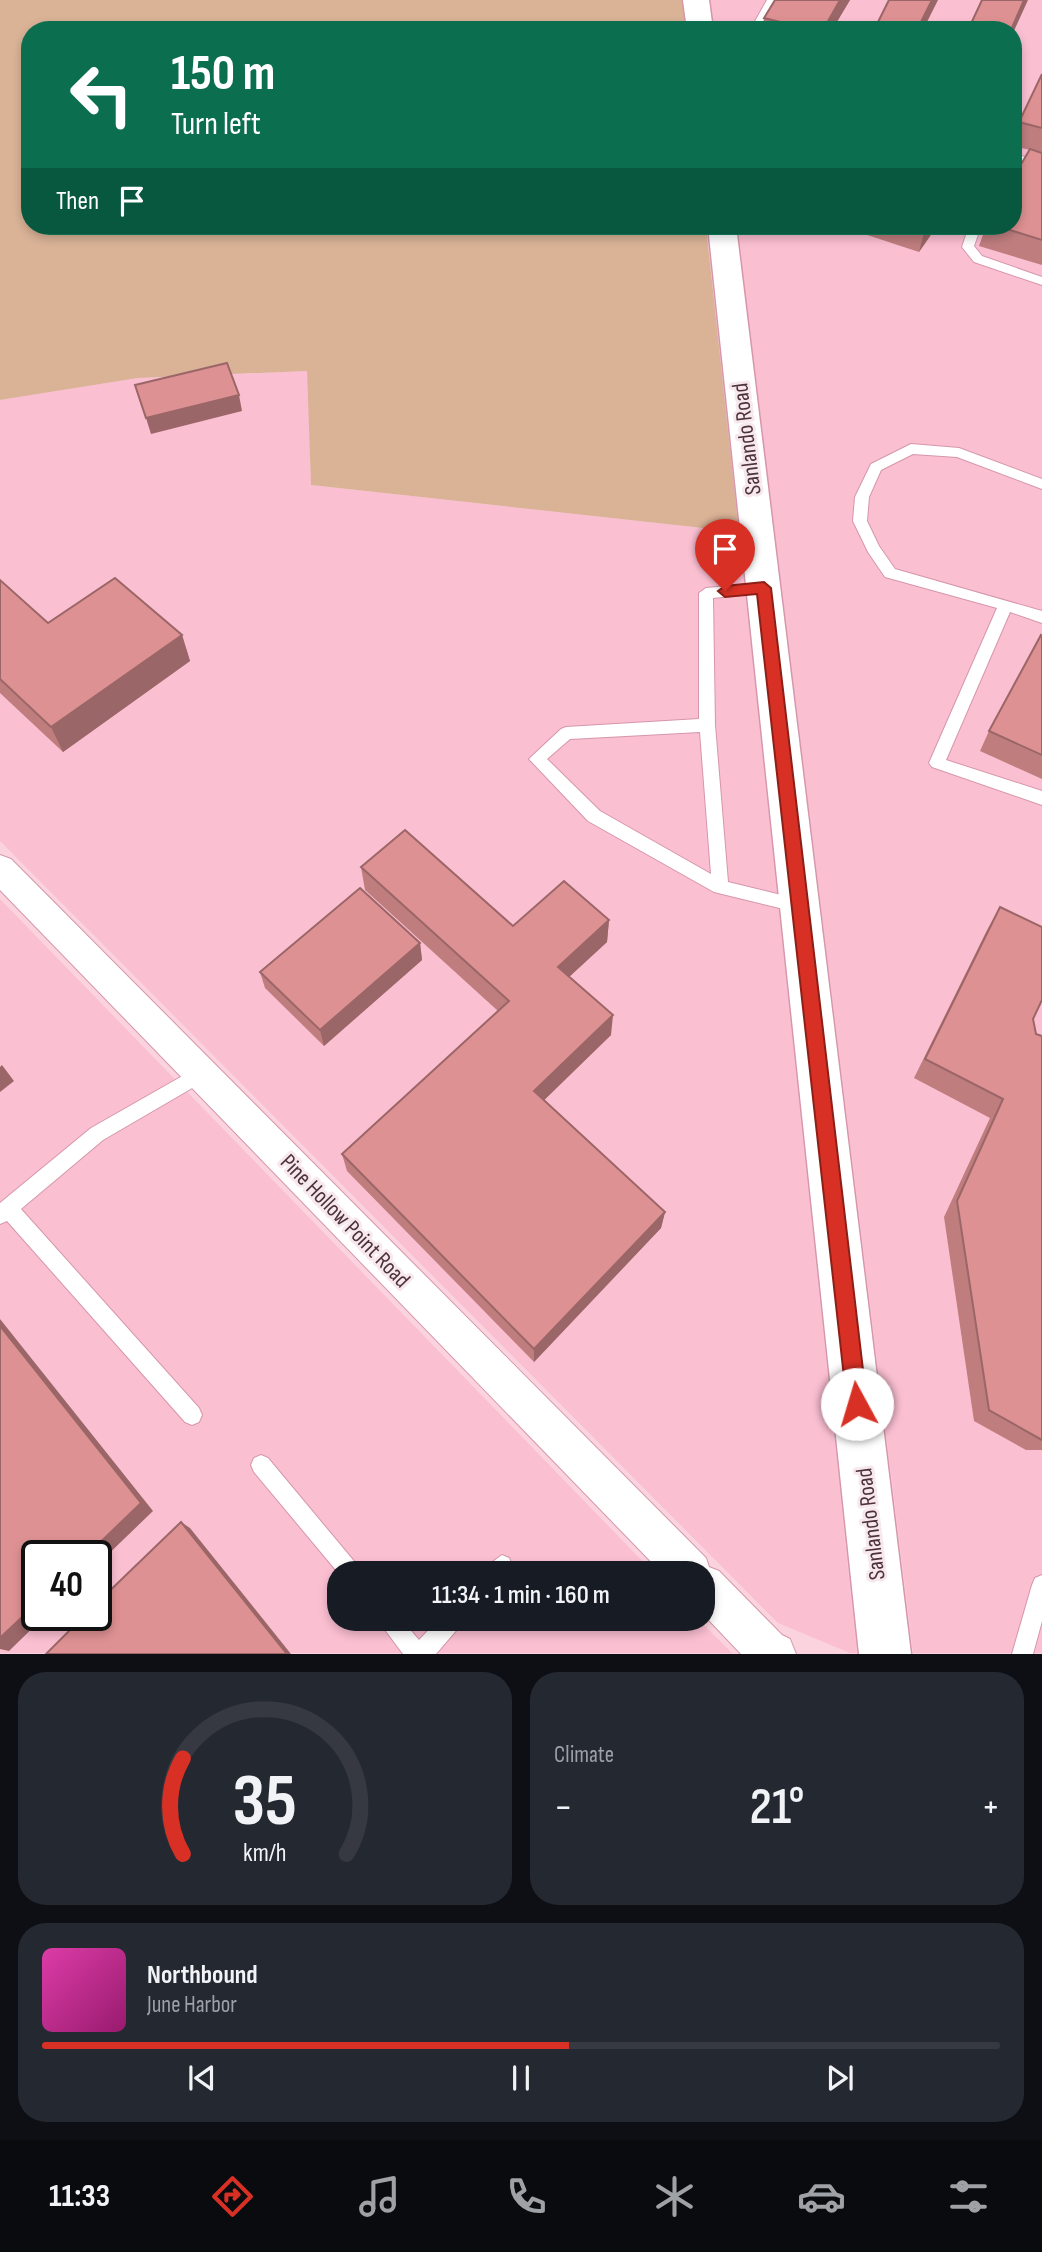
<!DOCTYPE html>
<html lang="en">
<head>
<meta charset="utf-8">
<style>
  :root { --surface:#171b24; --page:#242831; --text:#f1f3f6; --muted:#9ea1a6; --line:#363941; --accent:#d93025 }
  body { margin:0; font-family:"Sofia Sans Condensed",sans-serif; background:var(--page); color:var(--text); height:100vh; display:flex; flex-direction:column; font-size:26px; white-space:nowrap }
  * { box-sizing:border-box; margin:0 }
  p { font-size:23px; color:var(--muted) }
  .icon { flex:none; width:38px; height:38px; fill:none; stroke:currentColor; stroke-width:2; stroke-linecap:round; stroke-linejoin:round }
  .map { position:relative; height:1654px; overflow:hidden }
  .drawer { display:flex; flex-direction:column; gap:18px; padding:18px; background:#0d0f14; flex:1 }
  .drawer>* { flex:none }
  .banner { position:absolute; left:21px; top:21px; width:1001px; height:214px; border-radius:28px; box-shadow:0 4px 10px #0003; background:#0b6e4f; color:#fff; overflow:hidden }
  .speed { position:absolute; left:21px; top:1540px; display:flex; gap:14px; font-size:35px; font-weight:700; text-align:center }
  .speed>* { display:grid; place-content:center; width:91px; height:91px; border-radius:50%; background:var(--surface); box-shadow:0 4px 10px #0003; line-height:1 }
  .speed .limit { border:4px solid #111; border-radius:10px; background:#fff; color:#111 }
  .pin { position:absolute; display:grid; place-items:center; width:60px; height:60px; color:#fff; margin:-72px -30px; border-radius:50% 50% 50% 0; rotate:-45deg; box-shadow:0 0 7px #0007 }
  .pin .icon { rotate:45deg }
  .me { position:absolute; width:77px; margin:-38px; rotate:354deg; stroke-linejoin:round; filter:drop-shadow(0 0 5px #0008) }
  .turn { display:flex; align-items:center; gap:24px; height:147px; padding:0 35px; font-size:32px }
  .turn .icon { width:91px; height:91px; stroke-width:2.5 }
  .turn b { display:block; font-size:49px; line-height:60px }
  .then { display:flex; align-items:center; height:66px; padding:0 35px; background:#0003; gap:14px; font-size:26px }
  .big { font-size:52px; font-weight:600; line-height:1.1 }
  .drawer .tile { flex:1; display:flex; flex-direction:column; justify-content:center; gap:10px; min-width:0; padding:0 24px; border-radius:28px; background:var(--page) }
  .drawer .dial { align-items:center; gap:0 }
  .dial svg { height:182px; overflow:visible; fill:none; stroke:var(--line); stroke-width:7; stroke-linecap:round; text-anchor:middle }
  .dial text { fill:var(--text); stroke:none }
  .song { display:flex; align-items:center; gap:21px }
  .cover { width:84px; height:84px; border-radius:10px; background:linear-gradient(135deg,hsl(320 70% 55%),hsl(320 70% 35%)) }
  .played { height:7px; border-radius:4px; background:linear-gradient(90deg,var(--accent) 55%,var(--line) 55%) }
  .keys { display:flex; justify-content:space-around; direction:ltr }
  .heat { display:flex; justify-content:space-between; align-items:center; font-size:38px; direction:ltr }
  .drawer .tiles { flex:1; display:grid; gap:18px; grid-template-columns:1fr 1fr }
  .tile:last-child { grid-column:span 2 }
  .trip { position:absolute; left:327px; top:1561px; width:388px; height:70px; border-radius:28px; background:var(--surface); box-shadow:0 4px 10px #0003; font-weight:600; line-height:70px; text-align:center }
  .tabs { display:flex; height:112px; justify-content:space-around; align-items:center; background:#090b0e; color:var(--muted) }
  .tabs .icon { width:49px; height:49px }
  .tabs .active { color:var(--accent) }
  .tabs b { font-size:32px; color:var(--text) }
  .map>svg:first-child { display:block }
  .built { fill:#fbbfd2; fill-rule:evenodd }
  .green { fill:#dab397 }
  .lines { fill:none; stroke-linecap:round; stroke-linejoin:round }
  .lane-casing { stroke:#d696ab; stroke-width:2 }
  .street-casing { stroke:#d696ab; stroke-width:2 }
  .secondary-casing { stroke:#d696ab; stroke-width:3 }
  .lane { fill:#fff; fill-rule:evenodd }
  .street { fill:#fff; fill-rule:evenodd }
  .secondary { fill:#fff; fill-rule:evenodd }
  .wall { fill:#bf7d7e }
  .shaded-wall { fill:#9b6667 }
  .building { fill:#de9193; stroke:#9b6667; stroke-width:2 }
  .route { fill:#d93025; stroke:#8d1f18; stroke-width:2 }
  .labels { text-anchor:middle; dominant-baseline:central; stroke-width:6; stroke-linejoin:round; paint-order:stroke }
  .street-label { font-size:23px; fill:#4d323b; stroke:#f6e8ec }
</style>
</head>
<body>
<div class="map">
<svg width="1042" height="1654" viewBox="0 0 1042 1654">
  <rect width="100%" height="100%" fill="#fbd3df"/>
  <g class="built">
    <polygon points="710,0 1042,0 1042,1653 913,1653 737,226 1013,226 1013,30 713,30"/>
    <polygon points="308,371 311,485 739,532 857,1653 850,1653 778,1623 0,841 0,400 138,378"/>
    <path d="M 0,899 L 654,1573 L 340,1573 L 340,1619 L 698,1619 L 732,1653 L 0,1653 ZM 37,1556 L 96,1556 L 96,1615 L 37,1615 Z"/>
  </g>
  <polygon class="green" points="0,0 682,0 686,30 30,30 30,226 706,226 739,532 311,485 307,371 138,378 0,400"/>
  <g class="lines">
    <g class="lane-casing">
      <g id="lane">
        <polygon points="767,0 777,0 760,30 750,30"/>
        <polygon points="1013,154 1042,161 1042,168 1013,161"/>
        <polygon points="969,226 981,226 974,246 982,256 1042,277 1042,285 974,262 962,247"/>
        <polygon points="911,444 959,448 1042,479 1042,489 957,457 913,454 881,470 869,497 867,521 879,546 895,569 1042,611 1042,623 1010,612 946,760 1042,791 1042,805 932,767 929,763 997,608 885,577 868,552 853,521 855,497 871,464"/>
        <path d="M 764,583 L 769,584 L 771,588 L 769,592 L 713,598 L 715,725 L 728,882 L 806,901 L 808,906 L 806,911 L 800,913 L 714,892 L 588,821 L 529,759 L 561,729 L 566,727 L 699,719 L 699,593 L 706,588 ZM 700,732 L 711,874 L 600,811 L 547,759 L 570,739 Z"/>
        <polygon points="200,1066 206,1068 209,1074 206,1080 103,1140 21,1209 199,1408 202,1415 199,1422 192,1425 185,1422 7,1221 0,1224 0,1203 91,1128"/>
        <polygon points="261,1455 268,1458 358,1566 361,1573 340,1573 340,1575 254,1472 251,1465 254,1458"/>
        <polygon points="502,1555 509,1558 512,1565 509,1572 484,1573 487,1566"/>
        <polygon points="1042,1575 1042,1621 1033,1654 1012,1654 1032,1585 1035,1578"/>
        <polygon points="377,1619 401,1619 419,1640 439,1619 464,1619 460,1626 436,1654 403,1654"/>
      </g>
    </g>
    <g class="street-casing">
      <polygon id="street" points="0,855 11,859 706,1558 709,1567 719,1571 782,1635 790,1639 796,1654 741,1654 704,1615 704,1573 662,1573 0,890"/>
    </g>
    <g class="secondary-casing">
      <g id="secondary">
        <polygon points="683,0 709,0 713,30 687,30"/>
        <polygon points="708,226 736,226 911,1654 859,1654"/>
      </g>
    </g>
    <use href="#lane" class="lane"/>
    <use href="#street" class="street"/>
    <use href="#secondary" class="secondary"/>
  </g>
  <g class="wall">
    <polygon points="775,0 850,0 832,30 762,30 764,18"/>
    <polygon points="1042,74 1042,265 979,246 986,226 1013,226 1030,150 1013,146 1013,141 1019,122"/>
    <polygon points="853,226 937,226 919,252 852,230"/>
    <polygon points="0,580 48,623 182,635 190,661 63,752 0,693"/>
    <polygon points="1042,636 1042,779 980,751 989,731"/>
    <polygon points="361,867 513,926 609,920 607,942 569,977 611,1035 544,1100 665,1212 661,1228 534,1362 347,1171 342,1154 498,1011 365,890"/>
    <polygon points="1000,907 1033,1019 1036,1034 1042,1036 1042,1450 1026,1450 974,1421 944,1217 990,1118 914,1078 987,930"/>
    <polygon points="420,943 422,960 324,1046 265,988 260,972"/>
  </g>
  <g class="shaded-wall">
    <polygon points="840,0 850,0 832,30 823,30"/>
    <polygon points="932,0 938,0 923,30 917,30"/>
    <polygon points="1024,0 1028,0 1013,33 1013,30 1011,30"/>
    <polygon points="927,226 937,226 919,252 925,229"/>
    <polygon points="239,395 242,411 151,434 146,418"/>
    <polygon points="182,635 190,661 63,752 51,727"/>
    <polygon points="609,920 607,942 557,988 558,967"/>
    <polygon points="420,943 422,960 324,1046 320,1030"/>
    <polygon points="613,1015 611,1035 534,1110 534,1091"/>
    <polygon points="2,1065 14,1081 0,1092 0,1067"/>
    <polygon points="665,1212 661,1228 534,1362 534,1349"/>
    <polygon points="0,1319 153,1511 96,1566 96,1556 86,1556 0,1326"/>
    <polygon points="181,1522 190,1528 291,1654 287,1654"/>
    <polygon points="37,1603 37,1615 46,1615 9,1651 0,1649 0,1638"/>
  </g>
  <g class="building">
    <polygon points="775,0 840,0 823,30 813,30 764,18"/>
    <polygon points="889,0 932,0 917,30 874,30"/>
    <polygon points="982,0 1024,0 1011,30 968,30"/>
    <polygon points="1042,74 1042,128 1019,122"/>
    <polygon points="1030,149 1042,153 1042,240 997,226 1013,226 1013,178"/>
    <polygon points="915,226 927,226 925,229"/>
    <polygon points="227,363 239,395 146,418 135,385"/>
    <polygon points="115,578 182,635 51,727 0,679 0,580 48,623"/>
    <polygon points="1041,635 1042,636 1042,755 989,731"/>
    <polygon points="405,830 513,926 564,881 609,920 558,967 613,1015 534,1091 665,1212 534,1349 342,1154 509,1001 361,867"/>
    <polygon points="360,888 420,943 320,1030 260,972"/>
    <polygon points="1000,907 1042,927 1042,1000 1033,1019 1036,1034 1042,1036 1042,1440 989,1410 957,1201 1003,1099 925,1059"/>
    <polygon points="0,1326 141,1503 86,1556 37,1556 37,1603 0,1638"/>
    <polygon points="181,1522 287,1654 46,1654 85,1615 96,1615 96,1604"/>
  </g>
  <polygon class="route" points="764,582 771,588 867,1404 864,1411 857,1414 850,1411 847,1404 757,594 725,597 718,591 725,586"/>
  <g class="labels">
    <g class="street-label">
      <text transform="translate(747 439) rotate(-97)">Sanlando Road</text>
      <text transform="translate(345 1221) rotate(46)">Pine Hollow Point Road</text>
      <text transform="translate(871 1524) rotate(-97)">Sanlando Road</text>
    </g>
  </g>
</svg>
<div class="speed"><div class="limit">40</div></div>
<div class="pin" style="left:725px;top:591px;background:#d93025"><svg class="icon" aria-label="arrive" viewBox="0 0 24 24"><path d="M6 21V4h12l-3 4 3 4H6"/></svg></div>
<svg class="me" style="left:857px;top:1404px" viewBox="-20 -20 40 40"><circle r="19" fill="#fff"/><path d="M0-13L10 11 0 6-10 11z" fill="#d93025"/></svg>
<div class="trip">11:34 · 1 min · 160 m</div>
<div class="banner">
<div class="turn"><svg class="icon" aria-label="left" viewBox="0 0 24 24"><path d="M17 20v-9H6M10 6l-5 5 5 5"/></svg><div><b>150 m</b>Turn left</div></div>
<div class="then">Then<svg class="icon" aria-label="arrive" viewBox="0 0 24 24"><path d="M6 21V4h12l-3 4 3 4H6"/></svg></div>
</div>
</div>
<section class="drawer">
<div class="tiles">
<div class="tile dial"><svg viewBox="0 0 100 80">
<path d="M14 69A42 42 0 1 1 86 69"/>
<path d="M14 69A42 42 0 0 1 14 27" stroke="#d93025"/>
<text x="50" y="56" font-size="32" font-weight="700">35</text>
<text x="50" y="72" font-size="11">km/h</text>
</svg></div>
<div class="tile"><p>Climate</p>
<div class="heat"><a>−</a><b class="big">21°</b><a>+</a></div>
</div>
<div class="tile">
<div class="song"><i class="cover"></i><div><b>Northbound</b><p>June Harbor</p></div></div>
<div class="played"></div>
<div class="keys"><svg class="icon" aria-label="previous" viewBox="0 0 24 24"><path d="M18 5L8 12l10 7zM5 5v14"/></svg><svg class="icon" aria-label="pause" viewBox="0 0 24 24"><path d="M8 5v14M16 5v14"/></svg><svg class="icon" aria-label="next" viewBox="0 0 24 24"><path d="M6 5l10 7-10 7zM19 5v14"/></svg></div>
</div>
</div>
</section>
<nav class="tabs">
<b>11:33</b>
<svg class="icon active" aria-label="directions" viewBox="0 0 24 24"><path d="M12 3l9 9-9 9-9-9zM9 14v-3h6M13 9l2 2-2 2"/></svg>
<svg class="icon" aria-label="music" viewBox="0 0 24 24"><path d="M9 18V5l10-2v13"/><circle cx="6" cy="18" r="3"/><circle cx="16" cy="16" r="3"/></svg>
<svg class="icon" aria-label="phone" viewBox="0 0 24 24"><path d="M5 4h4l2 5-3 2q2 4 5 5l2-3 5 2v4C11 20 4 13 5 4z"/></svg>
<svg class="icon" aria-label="climate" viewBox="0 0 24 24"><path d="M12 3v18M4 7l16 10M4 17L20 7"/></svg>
<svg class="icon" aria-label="car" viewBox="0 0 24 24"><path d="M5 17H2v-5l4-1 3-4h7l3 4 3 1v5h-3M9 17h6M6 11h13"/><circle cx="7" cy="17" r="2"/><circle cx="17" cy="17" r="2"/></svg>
<svg class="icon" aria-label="filters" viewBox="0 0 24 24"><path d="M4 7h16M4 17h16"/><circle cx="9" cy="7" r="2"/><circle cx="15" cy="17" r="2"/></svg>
</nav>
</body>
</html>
